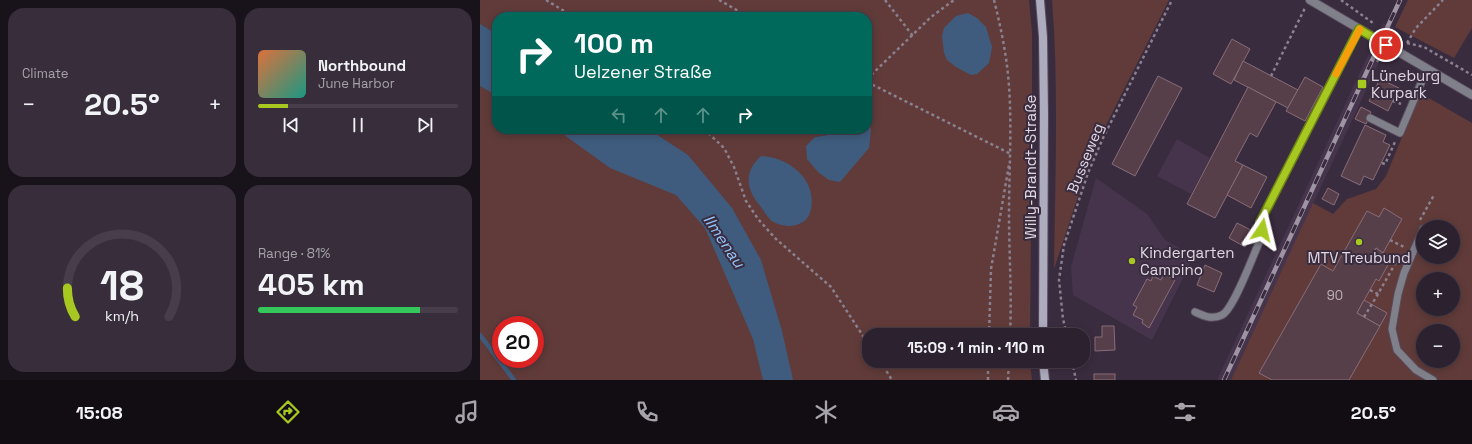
<!DOCTYPE html>
<html lang="en">
<head>
<meta charset="utf-8">
<style>
  :root { --surface:#2c212f; --page:#382e3b; --text:#f1f3f6; --muted:#a6a3aa; --line:#483e4b; --accent:#a6c820 }
  body { margin:0; font-family:"Space Grotesk",sans-serif; background:var(--page); color:var(--text); height:100vh; display:flex; flex-direction:column; font-size:15px; white-space:nowrap }
  * { box-sizing:border-box; margin:0 }
  p { font-size:13px; color:var(--muted) }
  .icon { flex:none; width:22px; height:22px; fill:none; stroke:currentColor; stroke-width:2; stroke-linecap:round; stroke-linejoin:round }
  .map { position:relative; flex:1; overflow:hidden }
  .details { display:flex; flex-direction:column; gap:8px; padding:8px; background:#18121a; width:480px }
  .details>* { flex:none }
  .top-card { position:absolute; left:12px; top:12px; width:380px; height:122px; border-radius:16px; box-shadow:0 2px 10px #0003,0 0 0 1px var(--line); background:#00695c; color:#fff; overflow:hidden }
  .buttons { position:absolute; left:936px; top:220px; display:grid; gap:8px }
  .buttons a { display:grid; place-items:center; width:44px; height:44px; border-radius:50%; background:var(--surface); box-shadow:0 2px 10px #0003,0 0 0 1px var(--line); font-size:20px }
  .speed { position:absolute; left:12px; top:316px; display:flex; gap:8px; font-size:20px; font-weight:700; text-align:center }
  .speed>* { display:grid; place-content:center; width:52px; height:52px; border-radius:50%; background:var(--surface); box-shadow:0 2px 10px #0003,0 0 0 1px var(--line); line-height:1 }
  .speed .limit { border:6px solid #d22; background:#fff; color:#111 }
  .pin { position:absolute; display:grid; place-items:center; width:34px; height:34px; color:#fff; margin:-17px; border:2px solid #fff; border-radius:50%; box-shadow:0 1px 4px #0007 }
  .me { position:absolute; width:44px; margin:-22px; rotate:10deg; stroke-linejoin:round; filter:drop-shadow(0 0 3px #0008) }
  .turn { display:flex; align-items:center; gap:14px; height:84px; padding:0 16px; font-size:18px }
  .turn .icon { width:52px; height:52px; stroke-width:2.5 }
  .turn b { display:block; font-size:28px; line-height:34px }
  .lanes { display:flex; align-items:center; height:38px; padding:0 16px; background:#0003; justify-content:center; gap:20px; direction:ltr }
  .lanes .off { opacity:.35 }
  .big { font-size:30px; font-weight:800; line-height:1.1 }
  .details .widget { flex:1; display:flex; flex-direction:column; justify-content:center; gap:6px; min-width:0; padding:0 14px; border-radius:16px; background:var(--page) }
  .details .dial { align-items:center; gap:0 }
  .dial svg { height:104px; overflow:visible; fill:none; stroke:var(--line); stroke-width:7; stroke-linecap:round; text-anchor:middle }
  .dial text { fill:var(--text); stroke:none }
  .song { display:flex; align-items:center; gap:12px }
  .cover { width:48px; height:48px; border-radius:6px; background:linear-gradient(135deg,hsl(20 70% 55%),hsl(170 70% 35%)) }
  .played { height:4px; border-radius:2px; background:linear-gradient(90deg,var(--accent) 15%,var(--line) 15%) }
  .keys { display:flex; justify-content:space-around; direction:ltr }
  .heat { display:flex; justify-content:space-between; align-items:center; font-size:22px; direction:ltr }
  .charge { height:6px; border-radius:3px; background:linear-gradient(90deg,#34c759 81%,var(--line) 0) }
  .details .tiles { flex:1; display:grid; gap:8px; grid-template-columns:repeat(2,1fr) }
  .trip { position:absolute; left:382px; top:328px; width:228px; height:40px; border-radius:16px; background:var(--surface); box-shadow:0 2px 10px #0003,0 0 0 1px var(--line); font-weight:800; line-height:40px; text-align:center }
  .menu { display:flex; height:64px; justify-content:space-around; align-items:center; background:#120d13; color:var(--muted) }
  .menu .icon { width:28px; height:28px }
  .menu .active { color:var(--accent) }
  .menu b { font-size:18px; color:var(--text) }
  main { display:flex; flex:1; min-height:0 }
  .map>svg:first-child { display:block }
  .built { fill:#46344c }
  .green { fill:#603b39; fill-rule:evenodd }
  .water { fill:#3f5c7e }
  .lines { fill:none; stroke-linecap:round; stroke-linejoin:round }
  .stream { stroke:#3f5c7e; stroke-width:4.5 }
  .building { fill:#573f49; stroke:#886d79 }
  .service-casing { stroke:#584b5d; stroke-width:9 }
  .tertiary-casing { stroke:#584b5d; stroke-width:10 }
  .secondary-casing { stroke:#584b5d; stroke-width:10 }
  .path { stroke:#8b808f; stroke-width:2.5; stroke-dasharray:3 3; stroke-linecap:butt }
  .service { stroke:#80808b; stroke-width:7 }
  .tertiary { stroke:#80808b; stroke-width:8 }
  .secondary { stroke:#acacbe; stroke-width:8 }
  .rail-casing { stroke:#9f94a3; stroke-width:4.5 }
  .rail { stroke:#3a2c3f; stroke-width:3; stroke-dasharray:9; stroke-linecap:butt }
  .route-casing { stroke:#6c8215; stroke-width:10 }
  .route { stroke:#a6c820; stroke-width:7 }
  .slow { stroke:#f59e0b; stroke-width:7 }
  .poi-dot { fill:#a6c820; stroke:#3a2c3f; stroke-width:1.5 }
  .labels { text-anchor:middle; dominant-baseline:central; stroke-width:4; stroke-linejoin:round; paint-order:stroke }
  .number-label { font-size:13px; fill:#beb1bc }
  .poi-label { font-size:15px; fill:#e0d7e3; stroke:#3a2c3f; text-anchor:start }
  .street-label { font-size:15px; fill:#e0d7e3; stroke:#3a2c3f }
  .water-label { font-size:16px; font-style:italic; fill:#95c5fd; stroke:#3a2c3f }
</style>
</head>
<body>
<main>
<section class="details">
<div class="tiles">
<div class="widget"><p>Climate</p>
<div class="heat"><a>−</a><b class="big">20.5°</b><a>+</a></div>
</div>
<div class="widget">
<div class="song"><i class="cover"></i><div><b>Northbound</b><p>June Harbor</p></div></div>
<div class="played"></div>
<div class="keys"><svg class="icon" aria-label="previous" viewBox="0 0 24 24"><path d="M18 5L8 12l10 7zM5 5v14"/></svg><svg class="icon" aria-label="pause" viewBox="0 0 24 24"><path d="M8 5v14M16 5v14"/></svg><svg class="icon" aria-label="next" viewBox="0 0 24 24"><path d="M6 5l10 7-10 7zM19 5v14"/></svg></div>
</div>
<div class="widget dial"><svg viewBox="0 0 100 80">
<path d="M14 69A42 42 0 1 1 86 69"/>
<path d="M14 69A42 42 0 0 1 8 47" stroke="#a6c820"/>
<text x="50" y="56" font-size="32" font-weight="700">18</text>
<text x="50" y="72" font-size="11">km/h</text>
</svg></div>
<div class="widget"><p>Range · 81%</p><b class="big">405 km</b><div class="charge"></div></div>
</div>
</section>
<div class="map">
<svg width="992" height="380" viewBox="0 0 992 380">
  <rect width="100%" height="100%" fill="#3a2c3f"/>
  <g class="built">
    <polygon points="903,23 915,28 751,380 737,380"/>
    <polygon points="697,139 730,158 711,194 677,176"/>
    <polygon points="616,178 667,214 685,240 714,256 672,340 593,295 591,267"/>
  </g>
  <g class="green">
    <path d="M 0,0 L 549,0 L 552,33 L 552,109 L 550,335 L 389,335 L 389,361 L 550,361 L 552,380 L 0,380 ZM 17,17 L 387,17 L 387,111 L 389,117 L 389,148 L 335,137 L 355,134 L 358,129 L 17,129 ZM 21,325 L 55,325 L 55,359 L 21,359 Z"/>
    <path d="M 572,0 L 689,0 L 620,137 L 606,172 L 574,269 C 575,179 579,89 572,0 Z"/>
    <polygon points="928,0 992,0 992,28 974,58 915,27"/>
    <path d="M 940,93 L 992,123 L 992,380 L 751,380 L 833,203 L 853,214 L 867,199 L 896,189 L 906,176 ZM 943,227 L 973,227 L 973,257 L 943,257 ZM 943,279 L 973,279 L 973,309 L 943,309 ZM 943,331 L 973,331 L 973,361 L 943,361 Z"/>
  </g>
  <g class="water">
    <polygon points="488,13 497,18 506,27 512,47 509,63 497,74 491,75 476,67 467,60 464,53 462,36 464,28 476,16"/>
    <polygon points="0,24 17,34 17,96 0,86"/>
    <polygon points="387,111 391,130 389,148 360,182 349,180 338,172 327,159 326,146 335,137 355,134 358,129 387,129"/>
    <polygon points="76,129 168,129 208,155 252,208 281,260 302,331 313,380 283,380 273,339 225,228 196,195 130,168"/>
    <path d="M 281,156 C 308,157 337,179 331,209 C 328,227 306,230 292,221 C 288,218 284,211 281,207 C 266,189 263,173 281,156 Z"/>
  </g>
  <g class="lines">
    <polyline class="stream" points="0,335 34,380"/>
  </g>
  <g class="building">
    <polygon points="752,39 770,49 751,84 733,74"/>
    <polygon points="763,61 818,90 808,108 754,80"/>
    <polygon points="678,76 702,88 655,176 632,164"/>
    <polygon points="825,77 843,87 825,121 806,111"/>
    <polygon points="900,79 919,88 908,111 889,101"/>
    <polygon points="768,87 796,102 777,137 770,133 755,161 763,165 735,218 707,204"/>
    <polygon points="881,107 891,112 886,124 875,119"/>
    <polygon points="885,125 906,135 903,142 910,145 893,180 884,176 880,185 861,176"/>
    <polygon points="763,165 787,177 771,208 747,195"/>
    <polygon points="848,188 859,194 854,205 842,199"/>
    <polygon points="904,208 922,219 903,253 896,248 893,253 909,263 899,281 896,279 877,313 900,326 869,380 792,380 779,373 841,264 853,271 887,211 899,217"/>
    <polygon points="757,223 773,231 765,247 749,238"/>
    <polygon points="896,248 903,253 900,258 893,253"/>
    <polygon points="725,265 742,273 734,292 717,285"/>
    <polygon points="684,274 695,280 669,328 662,323 663,320 653,315 657,307 653,305 667,279 671,281 673,276 681,280"/>
    <polygon points="884,300 907,313 900,326 877,313"/>
    <polygon points="622,326 634,326 635,350 615,351 615,337 622,337"/>
    <rect x="614" y="374" width="21" height="6"/>
  </g>
  <g class="lines">
    <g class="service-casing">
      <g id="service">
        <polyline points="890,118 920,133 947,69"/>
        <polyline points="943,229 924,273 918,294 912,329 917,350 936,370 953,380"/>
        <path d="M 715,312 C 724,316 732,320 742,315 C 754,309 774,253 781,238 L 782,230 L 780,222 L 879,29"/>
      </g>
    </g>
    <g class="tertiary-casing">
      <polyline id="tertiary" points="830,0 992,95"/>
    </g>
    <g class="secondary-casing">
      <g id="secondary">
        <polyline points="560,0 563,37 564,115 563,335"/>
        <polyline points="563,361 565,380"/>
      </g>
    </g>
    <g class="path">
      <polyline points="66,0 94,17"/>
      <polyline points="239,0 269,17"/>
      <polyline points="405,0 433,36"/>
      <path d="M 514,0 C 521,28 527,57 529,86 C 532,129 529,171 529,214 C 529,254 532,294 530,335"/>
      <polyline points="861,0 893,23"/>
      <polyline points="927,43 944,47 992,75"/>
      <polyline points="927,43 936,28 963,0"/>
      <polyline points="897,62 901,54"/>
      <polyline points="791,76 825,8"/>
      <polyline points="387,79 451,17 474,0"/>
      <polyline points="387,82 531,154"/>
      <polyline points="913,101 921,104"/>
      <polyline points="224,129 244,148 254,167 266,201 278,219 296,239 351,287 389,345"/>
      <polyline points="902,163 905,164 915,142"/>
      <polyline points="940,220 954,195"/>
      <polyline points="910,240 924,247"/>
      <polyline points="894,251 915,263"/>
      <polyline points="890,290 898,294 916,262"/>
      <polyline points="884,317 898,294"/>
      <polyline points="509,335 511,269 529,165"/>
      <polyline points="587,335 583,319 579,280 584,245 608,173 623,138 692,0"/>
      <polyline points="400,361 412,380"/>
      <polyline points="592,361 596,380"/>
      <polyline points="508,380 508,361"/>
      <polyline points="528,380 529,361"/>
    </g>
    <use href="#service" class="service"/>
    <use href="#tertiary" class="tertiary"/>
    <use href="#secondary" class="secondary"/>
    <g class="rail-casing">
      <polyline id="rail" points="744,380 920,0"/>
    </g>
    <use href="#rail" class="rail"/>
  </g>
  <g class="lines">
    <g class="route-casing">
      <polyline id="route" points="782,230 780,222 879,29 906,45"/>
    </g>
    <use href="#route" class="route"/>
    <polyline class="slow" points="856,74 880,29"/>
  </g>
  <g class="poi-dot">
    <rect x="877" y="79" width="10" height="10" rx="2"/>
    <circle cx="879" cy="242" r="4"/>
    <circle cx="652" cy="261" r="4"/>
  </g>
  <g class="labels">
    <g class="number-label">
      <text x="855" y="295">90</text>
    </g>
    <g class="poi-label">
      <text x="891" y="75">Lüneburg<tspan x="891" dy="17">Kurpark</tspan></text>
      <text x="660" y="252">Kindergarten<tspan x="660" dy="17">Campino</tspan></text>
      <text x="879" y="257" text-anchor="middle">MTV Treubund</text>
    </g>
    <g class="street-label">
      <text transform="translate(605 158) rotate(-68)">Busseweg</text>
      <text transform="translate(550 167) rotate(-90)">Willy-Brandt-Straße</text>
    </g>
    <g class="water-label">
      <text transform="translate(244 241) rotate(56)">Ilmenau</text>
    </g>
  </g>
</svg>
<div class="buttons">
<a><svg class="icon" aria-label="layers" viewBox="0 0 24 24"><path d="M12 4l9 5-9 5-9-5zM3 14l9 5 9-5"/></svg></a>
<a>+</a>
<a>−</a>
</div>
<div class="speed"><div class="limit">20</div></div>
<div class="pin" style="left:906px;top:45px;background:#d93025"><svg class="icon" aria-label="arrive" viewBox="0 0 24 24"><path d="M6 21V4h12l-3 4 3 4H6"/></svg></div>
<svg class="me" style="left:782px;top:230px" viewBox="-20 -20 40 40"><path d="M0-17L14 15 0 8-14 15z" fill="#a6c820" stroke="#fff" stroke-width="4"/></svg>
<div class="trip">15:09 · 1 min · 110 m</div>
<div class="top-card">
<div class="turn"><svg class="icon" aria-label="right" viewBox="0 0 24 24"><path d="M7 20v-9h11M14 6l5 5-5 5"/></svg><div><b>100 m</b>Uelzener Straße</div></div>
<div class="lanes"><svg class="icon off" aria-label="left" viewBox="0 0 24 24"><path d="M17 20v-9H6M10 6l-5 5 5 5"/></svg><svg class="icon off" aria-label="ahead" viewBox="0 0 24 24"><path d="M12 20V5M6 11l6-6 6 6"/></svg><svg class="icon off" aria-label="ahead" viewBox="0 0 24 24"><path d="M12 20V5M6 11l6-6 6 6"/></svg><svg class="icon" aria-label="right" viewBox="0 0 24 24"><path d="M7 20v-9h11M14 6l5 5-5 5"/></svg></div>
</div>
</div>
</main>
<nav class="menu">
<b>15:08</b>
<svg class="icon active" aria-label="directions" viewBox="0 0 24 24"><path d="M12 3l9 9-9 9-9-9zM9 14v-3h6M13 9l2 2-2 2"/></svg>
<svg class="icon" aria-label="music" viewBox="0 0 24 24"><path d="M9 18V5l10-2v13"/><circle cx="6" cy="18" r="3"/><circle cx="16" cy="16" r="3"/></svg>
<svg class="icon" aria-label="phone" viewBox="0 0 24 24"><path d="M5 4h4l2 5-3 2q2 4 5 5l2-3 5 2v4C11 20 4 13 5 4z"/></svg>
<svg class="icon" aria-label="climate" viewBox="0 0 24 24"><path d="M12 3v18M4 7l16 10M4 17L20 7"/></svg>
<svg class="icon" aria-label="car" viewBox="0 0 24 24"><path d="M5 17H2v-5l4-1 3-4h7l3 4 3 1v5h-3M9 17h6M6 11h13"/><circle cx="7" cy="17" r="2"/><circle cx="17" cy="17" r="2"/></svg>
<svg class="icon" aria-label="filters" viewBox="0 0 24 24"><path d="M4 7h16M4 17h16"/><circle cx="9" cy="7" r="2"/><circle cx="15" cy="17" r="2"/></svg>
<b>20.5°</b>
</nav>
</body>
</html>
